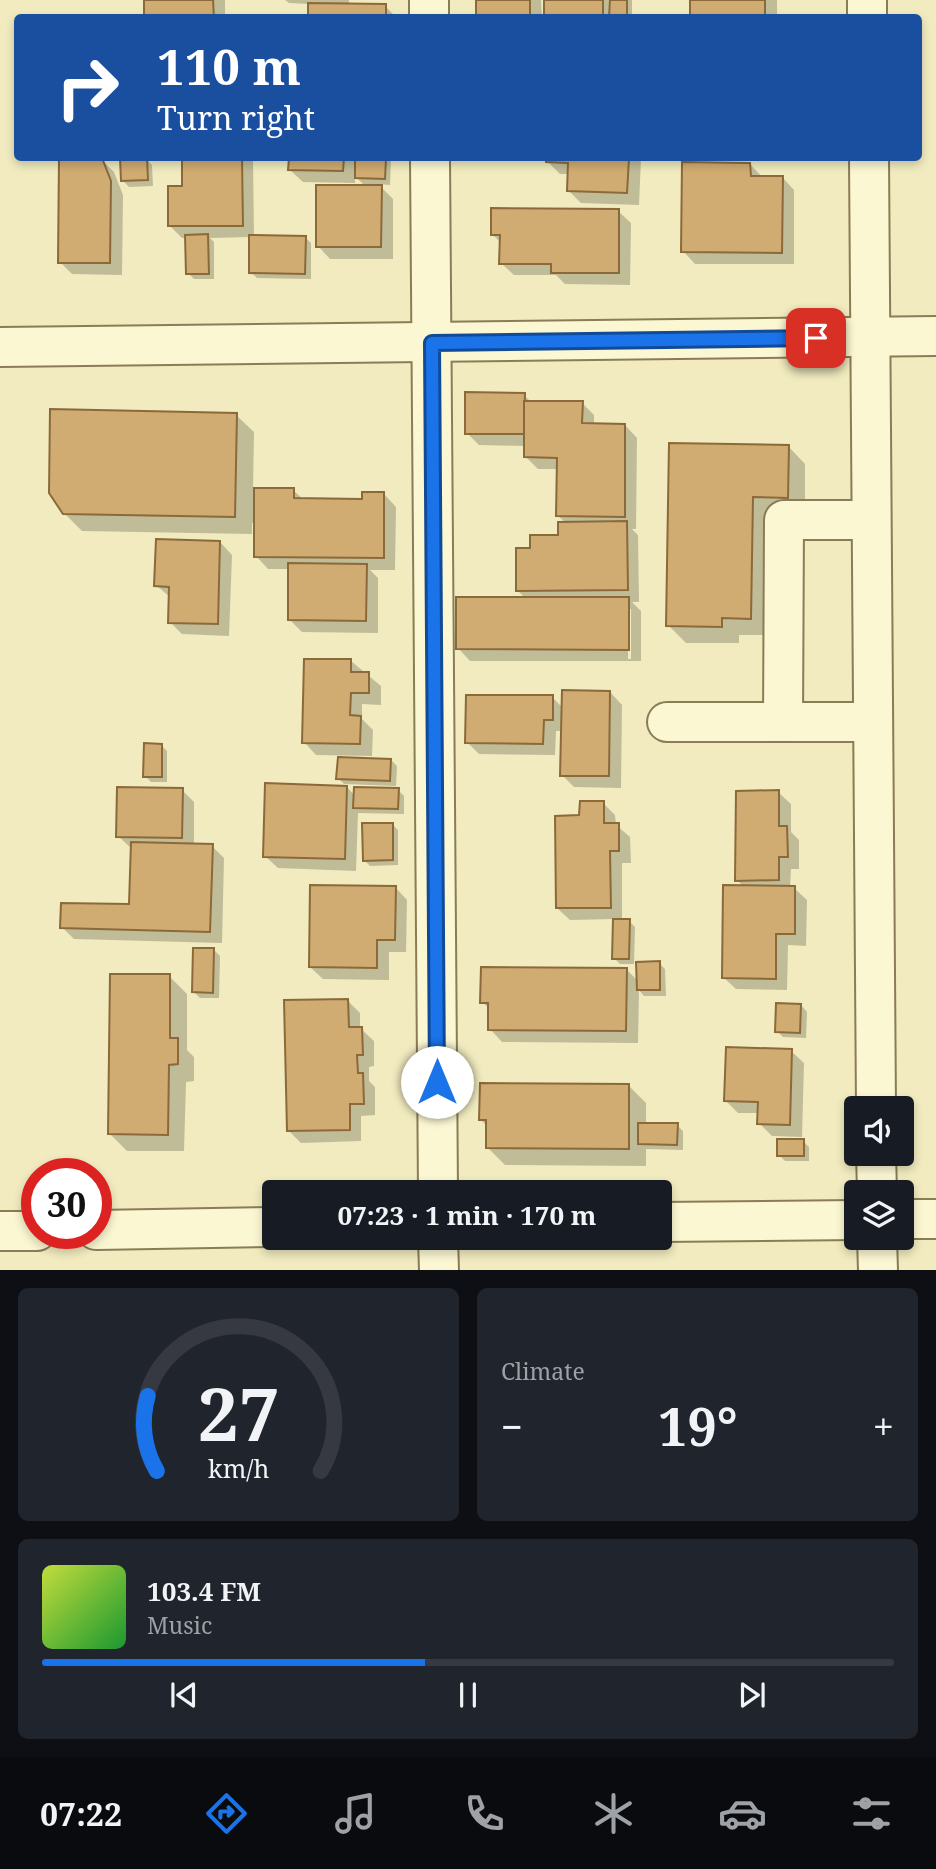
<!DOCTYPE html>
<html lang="en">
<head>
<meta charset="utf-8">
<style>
  :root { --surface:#171b24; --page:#20242c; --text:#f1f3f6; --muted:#9ea1a6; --line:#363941; --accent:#1a73e8 }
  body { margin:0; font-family:"Noto Serif",serif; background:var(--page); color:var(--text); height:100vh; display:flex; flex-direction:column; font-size:26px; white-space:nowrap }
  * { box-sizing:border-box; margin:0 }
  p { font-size:23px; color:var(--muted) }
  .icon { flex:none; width:38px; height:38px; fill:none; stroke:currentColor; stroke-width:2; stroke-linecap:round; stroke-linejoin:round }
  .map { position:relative; height:1270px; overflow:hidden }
  .sheet { display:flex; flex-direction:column; gap:18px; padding:18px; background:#0d0f14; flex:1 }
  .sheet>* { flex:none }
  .top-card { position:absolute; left:14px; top:14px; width:908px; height:147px; border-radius:7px; box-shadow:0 4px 10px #0003; background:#1a4fa0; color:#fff; overflow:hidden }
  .buttons { position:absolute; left:844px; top:1096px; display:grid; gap:14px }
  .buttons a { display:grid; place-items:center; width:70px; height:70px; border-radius:7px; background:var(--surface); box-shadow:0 4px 10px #0003; font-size:35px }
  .speed { position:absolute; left:21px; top:1158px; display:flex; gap:14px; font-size:35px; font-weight:700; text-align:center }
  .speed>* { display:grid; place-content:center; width:91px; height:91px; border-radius:50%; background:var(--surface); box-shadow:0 4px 10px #0003; line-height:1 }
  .speed .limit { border:10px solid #d22; background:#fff; color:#111 }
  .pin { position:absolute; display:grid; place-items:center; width:60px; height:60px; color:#fff; margin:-30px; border-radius:14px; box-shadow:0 4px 10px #0006 }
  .me { position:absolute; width:77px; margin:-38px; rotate:0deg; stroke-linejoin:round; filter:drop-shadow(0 0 5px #0008) }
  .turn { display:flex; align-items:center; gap:24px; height:147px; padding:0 28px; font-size:32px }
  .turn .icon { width:91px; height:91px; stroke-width:2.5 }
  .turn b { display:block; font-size:49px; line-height:60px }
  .big { font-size:52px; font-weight:700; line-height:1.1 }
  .sheet .widget { flex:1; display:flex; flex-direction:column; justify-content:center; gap:10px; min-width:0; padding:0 24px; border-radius:10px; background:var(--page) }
  .sheet .dial { align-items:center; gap:0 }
  .dial svg { height:182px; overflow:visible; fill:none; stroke:var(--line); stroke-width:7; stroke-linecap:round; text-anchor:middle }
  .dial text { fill:var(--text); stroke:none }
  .song { display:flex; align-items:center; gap:21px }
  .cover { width:84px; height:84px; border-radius:10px; background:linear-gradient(135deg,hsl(70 70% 55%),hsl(130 70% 35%)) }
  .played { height:7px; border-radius:4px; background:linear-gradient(90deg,var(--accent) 45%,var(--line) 45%) }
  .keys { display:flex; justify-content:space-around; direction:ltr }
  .heat { display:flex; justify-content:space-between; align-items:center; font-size:38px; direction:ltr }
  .sheet .tiles { flex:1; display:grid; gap:18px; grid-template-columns:1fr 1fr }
  .widget:last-child { grid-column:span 2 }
  .trip { position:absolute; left:262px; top:1180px; width:410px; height:70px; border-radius:7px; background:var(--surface); box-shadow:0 4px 10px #0003; font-weight:700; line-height:70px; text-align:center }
  .tab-bar { display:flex; height:112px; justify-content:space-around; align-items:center; background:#090b0e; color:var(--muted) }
  .tab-bar .icon { width:49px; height:49px }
  .tab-bar .on { color:var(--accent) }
  .tab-bar b { font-size:32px; color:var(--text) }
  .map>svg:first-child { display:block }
  .shadow { fill:#0003; fill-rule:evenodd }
  .building { fill:#d1ac72; stroke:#8b6a3a; stroke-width:2 }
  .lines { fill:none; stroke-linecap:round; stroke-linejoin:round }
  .minor-casing { stroke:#8a7c56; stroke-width:42 }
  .minor { stroke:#fbf7d2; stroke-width:38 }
  .route-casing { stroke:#114b97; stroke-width:18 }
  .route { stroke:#1a73e8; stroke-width:12 }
</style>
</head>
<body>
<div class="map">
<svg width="936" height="1271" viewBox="0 0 936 1271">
  <rect width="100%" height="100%" fill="#f1ebbf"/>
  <g class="shadow">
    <polygon points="145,0 225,0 225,18 146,18"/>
    <polygon points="285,0 349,0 349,5 385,6 397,18 309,18 309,4 289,3"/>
    <polygon points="478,0 541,0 542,18 478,18"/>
    <rect x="546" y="0" width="86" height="18"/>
    <rect x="692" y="0" width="85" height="18"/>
    <polygon points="184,158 253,158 254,237 305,237 311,243 311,279 257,278 251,272 251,237 210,238 214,242 214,279 194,279 188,273 187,238 182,238 170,226 184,187"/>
    <polygon points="290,158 391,158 390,185 378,184 393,199 393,259 330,259 318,246 366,187 355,176 355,183 303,182 290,170"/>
    <polygon points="548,158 641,158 639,205 581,203 569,191 570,174 560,174 547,161"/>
    <polygon points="146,159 152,165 153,186 129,187 123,181"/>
    <polygon points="102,160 114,172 123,195 122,275 72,274 60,262"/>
    <polygon points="750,164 762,177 782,177 794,190 794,264 695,264 683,251"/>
    <polygon points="618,211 631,223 630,285 565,284 556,275 514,275 501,263 502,244 492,234"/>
    <path d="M 524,395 L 532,403 L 582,403 L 594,415 L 594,425 L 625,425 L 637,438 L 636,529 L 632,529 L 638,535 L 639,602 L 632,602 L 641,611 L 641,661 L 470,661 L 458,648 L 526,599 L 518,591 L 532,550 L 560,536 L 566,523 L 558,516 L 559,469 L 538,469 L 525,456 L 526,446 L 479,445 L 467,433 ZM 628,609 L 631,609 L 631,659 L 628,659 Z"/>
    <polygon points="236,415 254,432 253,490 293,490 304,500 364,501 384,494 396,507 395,570 370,570 378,578 378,633 302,632 290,620 290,569 268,569 256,556 256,523 252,523 252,534 82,531 64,513"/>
    <polygon points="670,445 788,446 805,464 805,515 768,635 739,635 739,643 686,643 668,625"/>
    <polygon points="220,542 232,555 229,636 182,634 170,622 171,598 156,585"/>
    <polygon points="351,661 381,686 381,705 362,704 362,719 373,730 372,756 316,755 304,742"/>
    <polygon points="610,692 622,705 621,788 574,787 562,775 563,731 556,731 555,755 479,754 467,742 552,697 563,708"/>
    <polygon points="161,745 167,751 167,782 151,782 145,776"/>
    <polygon points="391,760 397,766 396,786 344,784 338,778"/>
    <polygon points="347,787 355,796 398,790 404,796 404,814 358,813 356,871 278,868 265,856"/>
    <polygon points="182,790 194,802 194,846 212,846 224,858 222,943 74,939 62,927 131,906 132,849 118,836"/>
    <polygon points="778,792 791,804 791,832 799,840 799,869 791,869 790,887 794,888 807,900 806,946 788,945 787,990 736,989 723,977 744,887 737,880"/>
    <polygon points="603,803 615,815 616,825 630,837 631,863 622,863 622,920 629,921 635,927 634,964 620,964 614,958 615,919 570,920 557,908 581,817"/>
    <polygon points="392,824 398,830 398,865 370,866 364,860"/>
    <polygon points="395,887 407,900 406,952 389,952 389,980 323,979 310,967"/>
    <polygon points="214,950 220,956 219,998 200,998 194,992"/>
    <polygon points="659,963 665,969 666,996 644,996 639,990 638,1043 502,1042 490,1029 490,1009 482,1002 627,970 638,981"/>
    <polygon points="169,976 187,994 187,1050 194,1057 194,1081 186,1082 184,1151 127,1151 109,1133"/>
    <polygon points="348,1001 360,1013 360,1028 374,1041 374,1066 369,1067 369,1081 375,1087 375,1115 361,1116 361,1141 301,1143 288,1130"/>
    <polygon points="801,1005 807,1012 806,1038 783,1037 777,1031"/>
    <polygon points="791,1051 804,1063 802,1137 772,1136 759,1123 759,1113 738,1113 725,1100"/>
    <polygon points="629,1086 646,1103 646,1124 677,1125 683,1131 683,1150 646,1149 646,1166 505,1165 488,1148 488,1127 481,1120"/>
    <polygon points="803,1141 809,1147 809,1161 785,1161 779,1155"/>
  </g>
  <g class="building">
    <polygon points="144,0 213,0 214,18 144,18"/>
    <rect x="476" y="0" width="54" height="18"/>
    <rect x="544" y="0" width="59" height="18"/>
    <polygon points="610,0 627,0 627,18 609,18"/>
    <rect x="690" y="0" width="75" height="18"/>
    <polygon points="308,3 386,4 386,18 308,18"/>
    <polygon points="59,158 102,158 111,181 110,263 58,263"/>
    <polygon points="120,158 147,158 148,180 121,181"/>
    <polygon points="182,158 242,158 243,226 168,226 168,186 182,186"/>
    <polygon points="289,158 344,158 343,171 288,170"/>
    <polygon points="355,158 386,158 385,179 355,178"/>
    <polygon points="546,158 629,158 627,193 567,191 568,163 546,162"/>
    <polygon points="682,162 750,163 751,176 783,176 782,253 681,252"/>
    <polygon points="316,185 382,185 381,247 316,247"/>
    <polygon points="491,208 619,209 619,273 551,273 551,264 499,264 500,235 491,235"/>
    <polygon points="208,234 209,274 186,274 185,235"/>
    <polygon points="249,235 306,236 305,274 249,273"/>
    <polygon points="465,392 525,393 524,434 465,434"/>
    <polygon points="524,401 583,401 582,423 625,424 625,517 556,516 557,458 524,457"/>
    <polygon points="50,409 237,413 235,517 63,514 49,493"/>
    <polygon points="669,443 789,445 788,498 753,497 751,619 722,618 722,627 666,626"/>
    <polygon points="254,488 294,488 294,498 362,499 362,492 384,492 384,558 254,557"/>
    <polygon points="627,521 628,590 516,591 516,548 530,548 530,535 558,535 558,522"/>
    <polygon points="156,539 220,541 218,624 168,623 169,587 154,586"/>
    <polygon points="288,563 367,564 366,621 288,620"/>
    <polygon points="456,597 629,597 629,650 456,649"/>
    <polygon points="304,659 351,659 351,672 369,672 369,693 351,693 350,715 361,716 360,744 302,743"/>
    <polygon points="562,690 610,691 609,776 560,776"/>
    <polygon points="466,695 553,695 553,720 544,720 543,744 465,743"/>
    <polygon points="144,743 162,744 162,777 143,777"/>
    <polygon points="338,757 391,759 390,781 336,779"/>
    <polygon points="265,783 347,786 345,859 263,857"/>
    <polygon points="117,787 183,788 182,838 116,837"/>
    <polygon points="354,787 399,788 398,809 353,808"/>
    <polygon points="779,790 779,826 787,826 788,857 779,857 779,880 735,881 736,791"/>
    <polygon points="580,801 604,801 604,823 619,823 619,851 610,851 611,908 556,908 555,816 579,815"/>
    <polygon points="362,823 393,823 393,860 363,861"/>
    <polygon points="131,842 213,844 210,932 60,928 61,903 129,904"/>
    <polygon points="310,885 396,886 395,940 377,940 377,968 309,967"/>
    <polygon points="723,885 795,886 795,934 776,934 776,979 722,978"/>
    <polygon points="613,919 630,919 629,959 612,959"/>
    <polygon points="193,948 214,948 213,993 192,992"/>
    <polygon points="660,961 660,990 637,990 636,962"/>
    <polygon points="481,967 627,968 626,1031 488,1030 488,1003 480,1003"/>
    <polygon points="110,974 170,974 170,1038 178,1038 178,1064 169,1065 168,1135 108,1134"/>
    <polygon points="348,999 349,1027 362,1027 363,1055 357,1055 358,1073 363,1073 364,1104 350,1104 350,1130 287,1131 284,1000"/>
    <polygon points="776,1003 801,1004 800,1033 775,1032"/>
    <polygon points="726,1047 792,1049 790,1125 757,1124 758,1102 724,1101"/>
    <polygon points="480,1083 629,1084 629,1149 486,1148 486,1120 479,1120"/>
    <polygon points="638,1123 678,1123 677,1145 638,1144"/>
    <rect x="777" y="1139" width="27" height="17"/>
  </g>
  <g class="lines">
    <g class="minor-casing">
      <g id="minor">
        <polyline points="429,0 429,18"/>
        <polyline points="867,0 867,18"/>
        <polyline points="430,158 438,1192"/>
        <polyline points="869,158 876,1108"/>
        <polyline points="0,347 936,336"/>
        <polyline points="667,722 873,722"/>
        <polyline points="783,722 784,520 871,520"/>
        <polyline points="876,1153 877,1192"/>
        <polyline points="901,1219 936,1219"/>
        <polyline points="660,1222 856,1220"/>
        <polyline points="96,1230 275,1227"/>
        <polyline points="0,1231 37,1231"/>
        <polyline points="438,1237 439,1271"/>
        <polyline points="877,1237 878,1271"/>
      </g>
    </g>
    <use href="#minor" class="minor"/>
  </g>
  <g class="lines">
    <g class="route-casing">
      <polyline id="route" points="437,1082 432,343 816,338"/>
    </g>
    <use href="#route" class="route"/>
  </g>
</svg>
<div class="buttons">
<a><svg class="icon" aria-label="sound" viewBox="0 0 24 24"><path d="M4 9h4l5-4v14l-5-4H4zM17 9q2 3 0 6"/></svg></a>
<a><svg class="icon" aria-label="layers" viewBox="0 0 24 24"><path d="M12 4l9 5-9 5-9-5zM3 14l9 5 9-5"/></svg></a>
</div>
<div class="speed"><div class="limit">30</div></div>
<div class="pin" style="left:816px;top:338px;background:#d93025"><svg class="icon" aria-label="arrive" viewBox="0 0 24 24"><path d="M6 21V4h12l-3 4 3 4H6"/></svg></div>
<svg class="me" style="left:437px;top:1082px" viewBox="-20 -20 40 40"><circle r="19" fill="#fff"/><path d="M0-13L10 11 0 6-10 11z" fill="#1a73e8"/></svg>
<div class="trip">07:23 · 1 min · 170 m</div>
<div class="top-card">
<div class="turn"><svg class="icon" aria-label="right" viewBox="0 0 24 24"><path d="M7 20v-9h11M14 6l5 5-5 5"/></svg><div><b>110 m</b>Turn right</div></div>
</div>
</div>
<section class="sheet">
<div class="tiles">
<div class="widget dial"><svg viewBox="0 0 100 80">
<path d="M14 69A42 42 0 1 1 86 69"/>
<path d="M14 69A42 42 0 0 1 10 36" stroke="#1a73e8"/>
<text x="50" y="56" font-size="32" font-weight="700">27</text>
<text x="50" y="72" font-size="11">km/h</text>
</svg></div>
<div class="widget"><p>Climate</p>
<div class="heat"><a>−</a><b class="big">19°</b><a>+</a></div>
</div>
<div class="widget">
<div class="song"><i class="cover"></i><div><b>103.4 FM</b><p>Music</p></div></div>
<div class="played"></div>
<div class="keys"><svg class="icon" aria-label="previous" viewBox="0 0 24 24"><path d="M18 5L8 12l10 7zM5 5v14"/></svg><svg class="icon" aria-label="pause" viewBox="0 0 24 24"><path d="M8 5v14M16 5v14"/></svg><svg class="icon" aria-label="next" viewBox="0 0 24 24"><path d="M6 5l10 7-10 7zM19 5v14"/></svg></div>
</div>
</div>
</section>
<nav class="tab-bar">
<b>07:22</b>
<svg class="icon on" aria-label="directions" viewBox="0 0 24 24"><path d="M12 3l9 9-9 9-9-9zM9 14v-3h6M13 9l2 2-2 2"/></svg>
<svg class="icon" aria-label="music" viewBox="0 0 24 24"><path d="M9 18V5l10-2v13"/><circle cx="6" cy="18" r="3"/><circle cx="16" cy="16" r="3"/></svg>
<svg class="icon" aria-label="phone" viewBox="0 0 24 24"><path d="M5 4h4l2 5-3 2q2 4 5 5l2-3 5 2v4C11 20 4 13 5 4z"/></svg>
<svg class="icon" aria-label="climate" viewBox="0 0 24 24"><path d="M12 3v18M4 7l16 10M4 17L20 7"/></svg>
<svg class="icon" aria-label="car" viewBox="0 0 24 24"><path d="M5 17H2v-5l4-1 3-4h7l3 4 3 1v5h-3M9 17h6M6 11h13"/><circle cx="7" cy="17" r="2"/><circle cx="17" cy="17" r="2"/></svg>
<svg class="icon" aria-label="filters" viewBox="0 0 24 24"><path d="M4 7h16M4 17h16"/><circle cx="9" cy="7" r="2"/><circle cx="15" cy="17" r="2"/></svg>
</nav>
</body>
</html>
